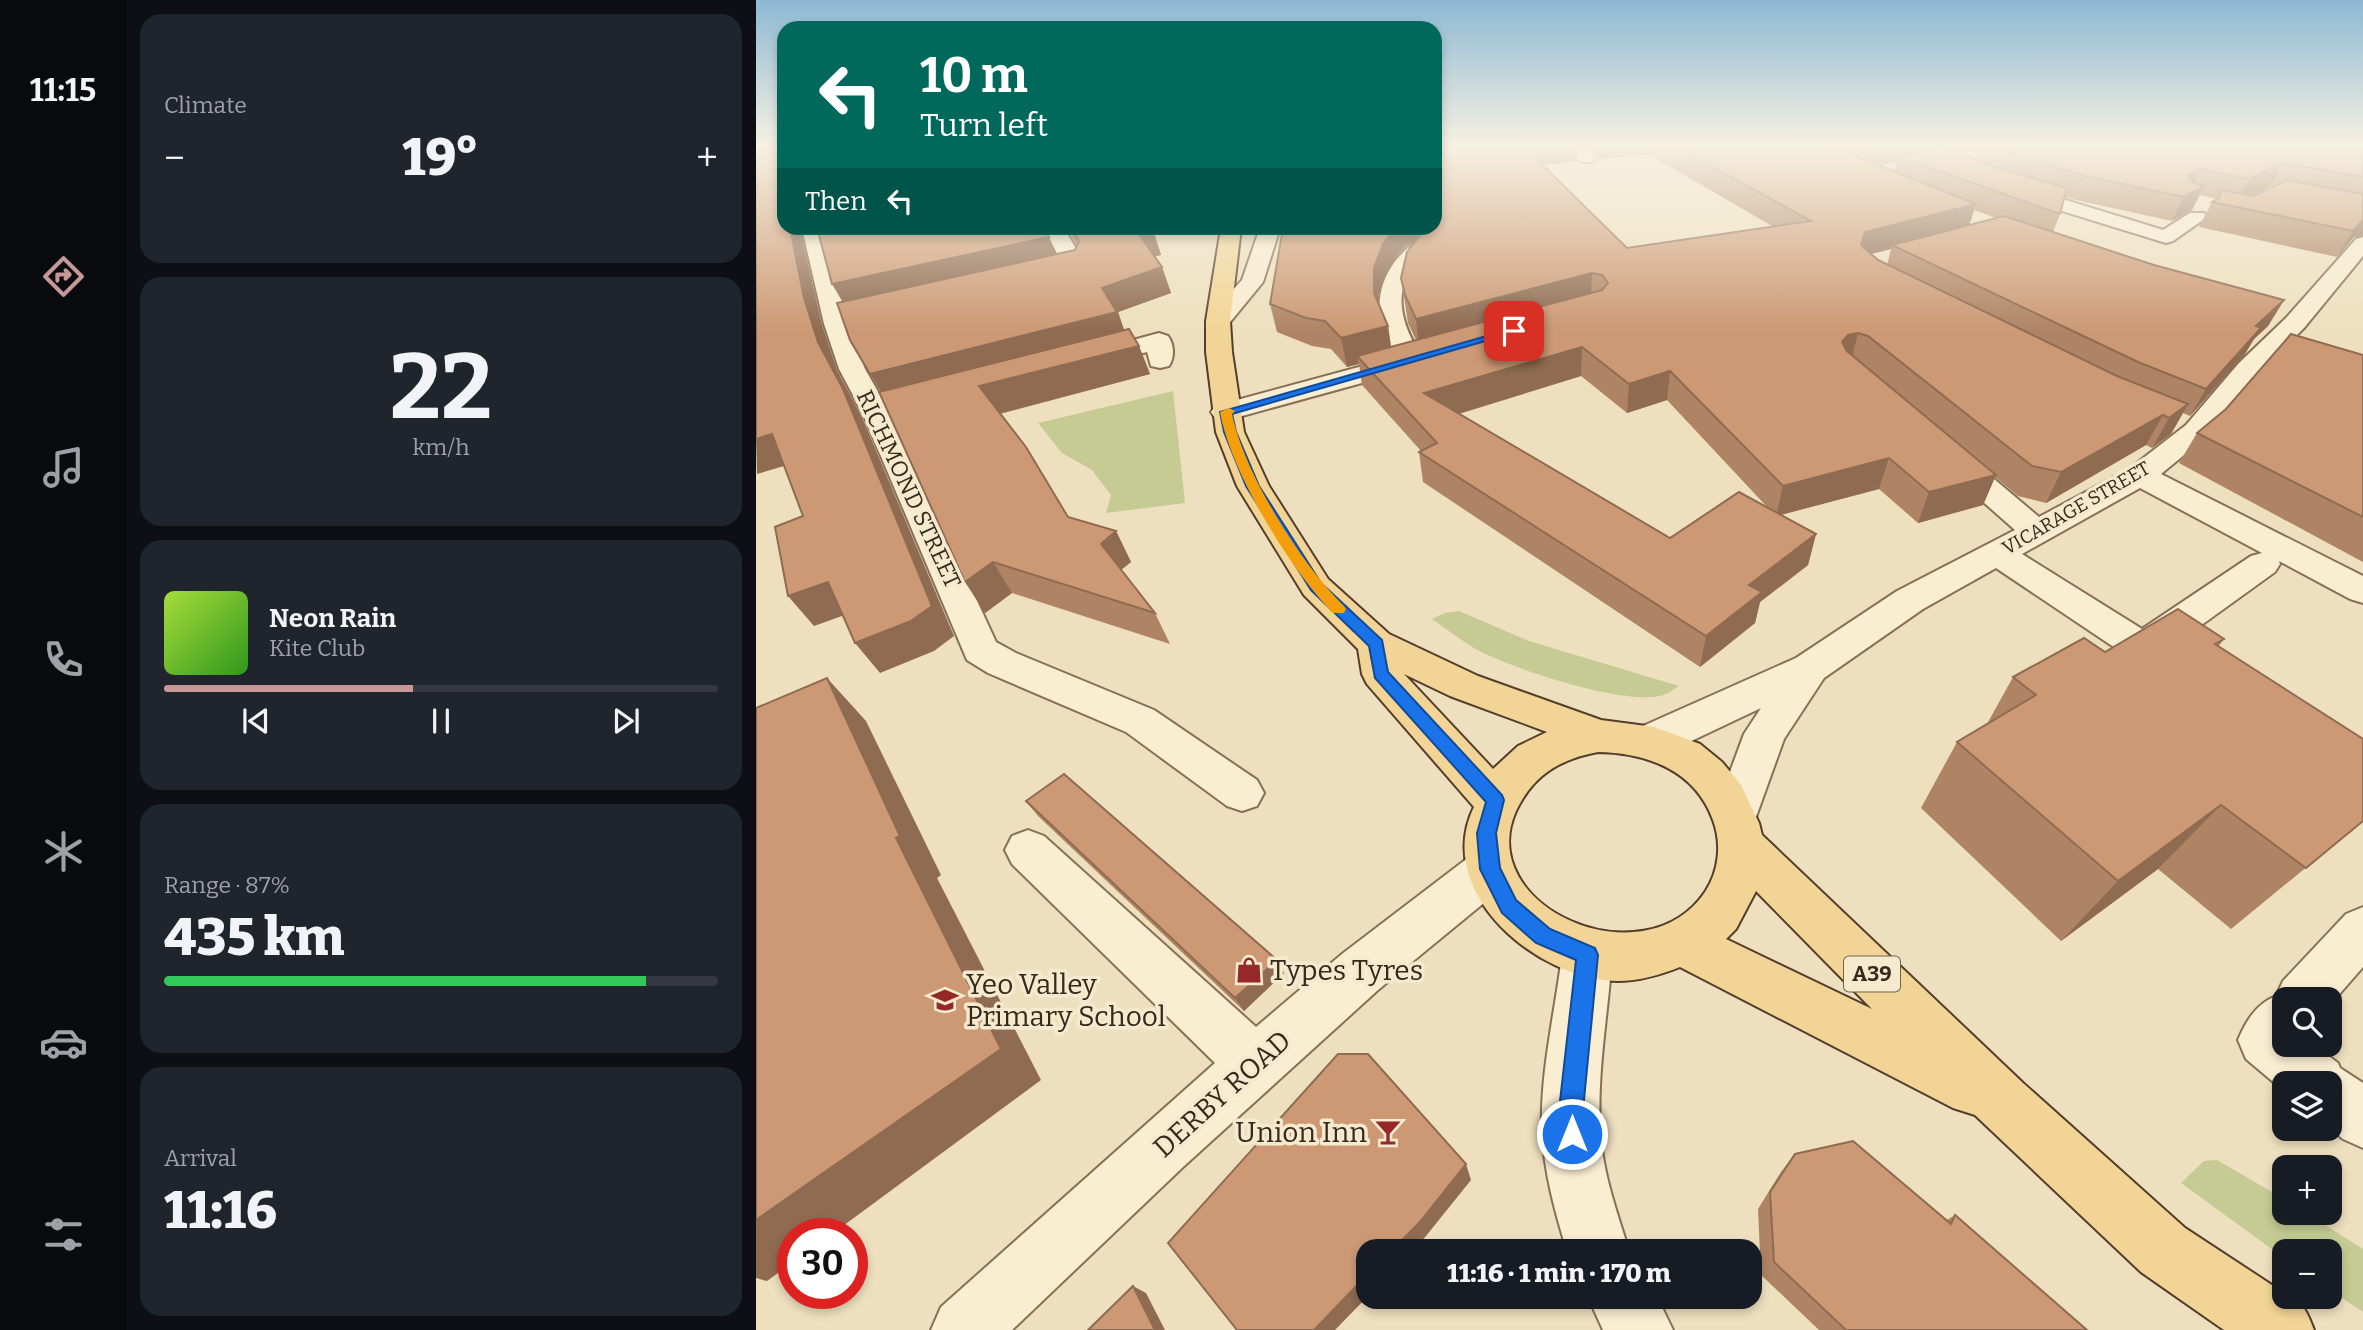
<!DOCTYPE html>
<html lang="en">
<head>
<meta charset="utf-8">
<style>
  :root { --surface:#171b24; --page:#20242c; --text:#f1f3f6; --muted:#9ea1a6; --line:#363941; --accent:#c89899 }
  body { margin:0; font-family:Bitter,serif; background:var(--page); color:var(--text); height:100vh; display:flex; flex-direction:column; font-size:26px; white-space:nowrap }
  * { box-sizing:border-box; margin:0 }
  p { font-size:23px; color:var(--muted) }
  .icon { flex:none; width:38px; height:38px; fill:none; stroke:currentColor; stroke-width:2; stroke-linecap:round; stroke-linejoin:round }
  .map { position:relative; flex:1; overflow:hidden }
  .drawer { display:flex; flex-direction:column; gap:14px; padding:14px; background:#0d0f14; width:630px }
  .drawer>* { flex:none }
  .banner { position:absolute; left:21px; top:21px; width:665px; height:214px; border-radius:21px; box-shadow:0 4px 10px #0003; background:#00695c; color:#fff; overflow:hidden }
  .fabs { position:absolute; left:1516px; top:987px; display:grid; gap:14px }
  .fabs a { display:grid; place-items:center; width:70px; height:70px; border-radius:14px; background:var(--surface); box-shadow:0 4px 10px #0003; font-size:35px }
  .speed { position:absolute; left:21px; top:1218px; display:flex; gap:14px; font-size:35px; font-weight:700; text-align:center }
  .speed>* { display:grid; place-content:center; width:91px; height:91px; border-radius:50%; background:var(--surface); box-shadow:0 4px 10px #0003; line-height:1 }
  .speed .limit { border:10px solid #d22; background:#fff; color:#111 }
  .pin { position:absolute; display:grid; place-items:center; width:60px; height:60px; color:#fff; margin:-30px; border-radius:14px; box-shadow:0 4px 10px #0006 }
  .me { position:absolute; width:77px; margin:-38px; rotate:0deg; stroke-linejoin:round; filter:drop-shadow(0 0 5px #0008) }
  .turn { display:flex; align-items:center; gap:24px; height:147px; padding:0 28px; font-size:32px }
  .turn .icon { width:91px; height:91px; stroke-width:2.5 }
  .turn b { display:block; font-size:49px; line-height:60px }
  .then { display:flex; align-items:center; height:66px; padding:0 28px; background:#0003; gap:14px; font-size:26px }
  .big { font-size:52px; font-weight:800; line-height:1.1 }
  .drawer .tile { flex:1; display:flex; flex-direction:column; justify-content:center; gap:10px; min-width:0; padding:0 24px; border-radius:21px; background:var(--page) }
  .drawer .dial { align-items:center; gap:0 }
  .dial b { font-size:91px; line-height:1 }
  .song { display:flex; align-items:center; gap:21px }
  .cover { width:84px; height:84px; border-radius:10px; background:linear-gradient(135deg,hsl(80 70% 55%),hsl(110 70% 35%)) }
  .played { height:7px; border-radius:4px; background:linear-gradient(90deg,var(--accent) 45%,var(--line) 45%) }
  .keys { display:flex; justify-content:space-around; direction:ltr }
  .heat { display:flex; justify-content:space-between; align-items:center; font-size:38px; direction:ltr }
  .charge { height:10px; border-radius:5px; background:linear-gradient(90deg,#34c759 87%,var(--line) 0) }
  .trip { position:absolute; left:600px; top:1239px; width:406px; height:70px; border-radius:21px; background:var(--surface); box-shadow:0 4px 10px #0003; font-weight:800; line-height:70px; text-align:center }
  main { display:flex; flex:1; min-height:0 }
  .tabs { display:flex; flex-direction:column; width:126px; justify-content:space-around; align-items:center; background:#090b0e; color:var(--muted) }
  .tabs .icon { width:49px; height:49px }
  .tabs .active { color:var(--accent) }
  .tabs b { font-size:32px; color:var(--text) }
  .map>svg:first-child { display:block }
  .green { fill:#c5cb93 }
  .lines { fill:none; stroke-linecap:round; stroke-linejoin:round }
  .minor-casing { stroke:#867057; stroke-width:4 }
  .major-casing { stroke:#533e2c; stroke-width:4 }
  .minor { fill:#f9edd2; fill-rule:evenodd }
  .major { fill:#f2d596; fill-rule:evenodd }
  .wall { fill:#af8464; fill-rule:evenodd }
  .shaded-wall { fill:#8f6b51 }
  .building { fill:#cc9974; stroke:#8f6b51; stroke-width:2 }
  .route { fill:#1a73e8; stroke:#114b97; stroke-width:2 }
  .slow { fill:#f59e0b }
  .labels { text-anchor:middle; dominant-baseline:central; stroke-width:7; stroke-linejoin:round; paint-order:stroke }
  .far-street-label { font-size:19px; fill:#35281c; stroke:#f5eace }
  .shield { fill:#f5eace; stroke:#6f6251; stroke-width:2 }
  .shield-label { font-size:21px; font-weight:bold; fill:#35281c }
  .street-label { font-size:23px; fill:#35281c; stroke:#f5eace }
  .near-poi-label { font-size:28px; fill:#35281c; stroke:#f5eace; text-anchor:start }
  .near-street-label { font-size:28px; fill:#35281c; stroke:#f5eace }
</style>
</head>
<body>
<main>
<nav class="tabs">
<b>11:15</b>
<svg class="icon active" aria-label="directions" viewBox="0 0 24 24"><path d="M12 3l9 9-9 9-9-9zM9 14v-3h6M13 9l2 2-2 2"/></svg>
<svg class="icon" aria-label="music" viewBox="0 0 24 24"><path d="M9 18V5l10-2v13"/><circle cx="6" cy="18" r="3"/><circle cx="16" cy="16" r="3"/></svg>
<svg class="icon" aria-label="phone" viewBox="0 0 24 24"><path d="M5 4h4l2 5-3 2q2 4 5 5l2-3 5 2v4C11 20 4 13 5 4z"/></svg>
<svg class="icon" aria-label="climate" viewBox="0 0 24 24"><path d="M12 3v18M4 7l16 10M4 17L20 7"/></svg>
<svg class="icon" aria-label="car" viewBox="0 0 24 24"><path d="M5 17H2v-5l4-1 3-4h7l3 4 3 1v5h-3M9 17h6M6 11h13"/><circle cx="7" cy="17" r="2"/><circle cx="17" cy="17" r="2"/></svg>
<svg class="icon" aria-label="filters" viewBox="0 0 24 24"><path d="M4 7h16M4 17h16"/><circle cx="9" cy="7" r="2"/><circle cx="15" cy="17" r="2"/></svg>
</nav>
<section class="drawer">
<div class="tile"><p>Climate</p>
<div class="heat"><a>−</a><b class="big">19°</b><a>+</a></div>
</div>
<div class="tile dial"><b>22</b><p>km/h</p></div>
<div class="tile">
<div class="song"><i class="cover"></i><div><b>Neon Rain</b><p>Kite Club</p></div></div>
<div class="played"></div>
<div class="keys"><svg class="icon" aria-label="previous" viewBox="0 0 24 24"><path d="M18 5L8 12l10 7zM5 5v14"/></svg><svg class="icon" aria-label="pause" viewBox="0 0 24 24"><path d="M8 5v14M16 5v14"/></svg><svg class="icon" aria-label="next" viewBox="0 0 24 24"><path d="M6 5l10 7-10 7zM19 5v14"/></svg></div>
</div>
<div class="tile"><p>Range · 87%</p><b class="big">435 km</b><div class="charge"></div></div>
<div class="tile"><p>Arrival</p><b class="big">11:16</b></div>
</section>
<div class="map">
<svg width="1607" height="1330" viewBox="0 0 1607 1330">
  <rect width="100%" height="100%" fill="#eee0bf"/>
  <g class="green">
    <polygon points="417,391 429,503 350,513 355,495 336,470 306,453 282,423"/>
    <path d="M 703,611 L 773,641 L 923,686 C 917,690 910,695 904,696 C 865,705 750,667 716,647 C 702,638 689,628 676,619 L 689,613 Z"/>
    <polygon points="1461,1160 1528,1199 1528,1213 1550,1213 1607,1249 1607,1312 1573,1289 1573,1251 1528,1251 1528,1258 1425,1183 1448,1161"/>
  </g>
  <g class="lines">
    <g class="minor-casing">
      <g id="minor">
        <polygon points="810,145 828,145 840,158 837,162 825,162"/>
        <polygon points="1258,184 1407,230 1434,213 1448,213 1451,217 1417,241 1410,243 1251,194 1249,190"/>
        <polygon points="46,228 66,228 92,324 109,369 136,416 240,642 260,653 398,710 501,780 508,793 501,806 486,811 471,806 370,732 232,673 211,660 108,416 83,369 68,324"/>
        <polygon points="288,228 308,228 331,268 328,273 290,284 282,282 279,277 282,272 307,265"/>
        <polygon points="504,228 524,228 507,282 471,326 462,328 453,326 450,321 453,316 486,280"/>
        <path d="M 1607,237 L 1607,256 L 1548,328 L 1501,375 L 1450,437 L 1405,474 L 1607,576 L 1607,603 L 1594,599 L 1523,561 L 1524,564 L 1519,572 L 1415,647 L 1429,656 L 1434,666 L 1429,676 L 1415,680 L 1401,676 L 1240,568 L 1167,609 L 1068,678 L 1028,739 L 996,828 L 980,834 L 964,828 L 958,815 L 988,734 L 1005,708 L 908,754 L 893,758 L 878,754 L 872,742 L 878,730 L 1040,658 L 1141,591 L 1259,530 L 1183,463 L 1179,457 L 1183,451 L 1194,448 L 1205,451 L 1283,517 L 1373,469 L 1430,425 L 1483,363 L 1530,318 L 1600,239 ZM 1384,488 L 1506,553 L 1495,556 L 1386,629 L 1266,554 Z"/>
        <path d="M 661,244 L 669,245 L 672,250 C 665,259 657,267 651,277 C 637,305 652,336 668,360 L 664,367 L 479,418 L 469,420 L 459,418 L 455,412 L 459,406 L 640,357 C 620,324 616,292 640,260 C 647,253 651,246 661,244 Z"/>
        <path d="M 403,333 L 412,336 C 418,344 419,357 413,366 L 404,368 L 395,366 L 391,352 L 334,367 L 325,364 L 321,359 L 325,354 Z"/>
        <polygon points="272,830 288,836 500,1027 586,954 717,854 734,848 751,854 757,869 751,884 622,990 427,1167 256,1330 175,1330 185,1307 459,1063 256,864 249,850 256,836"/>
        <path d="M 1607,907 L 1607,967 L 1573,1006 L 1573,999 L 1528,999 L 1528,1045 L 1558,1045 L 1582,1063 L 1584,1068 L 1607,1083 L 1607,1148 L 1587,1139 L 1573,1128 L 1573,1083 L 1528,1083 L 1528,1091 L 1490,1059 L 1482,1040 C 1490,1021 1500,1004 1520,996 L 1527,981 L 1590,914 Z"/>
        <path d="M 831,931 L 849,938 L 856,955 C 852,1017 839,1080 845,1142 C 849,1180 862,1215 873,1251 L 811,1251 C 799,1212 788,1172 786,1131 C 784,1072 799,1013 806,955 L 813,938 Z"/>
        <polygon points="832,1297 901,1297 917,1330 847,1330"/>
      </g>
    </g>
    <g class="major-casing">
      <path id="major" d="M 465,228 L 485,228 L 474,321 L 476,352 L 488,432 L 513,486 L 572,579 L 633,634 L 722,676 L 845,720 L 898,727 L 944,744 L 966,762 L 985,785 L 1003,823 L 1006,835 L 1267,1083 L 1429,1228 L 1528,1293 L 1528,1297 C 1547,1298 1552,1315 1558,1330 L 1468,1330 L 1385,1272 L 1219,1115 L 1197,1108 L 924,967 C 904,975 883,981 862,981 C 782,980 676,893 718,807 L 611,684 L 606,674 L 602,649 L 548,595 L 481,486 L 460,432 L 450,352 L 450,321 ZM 648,674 L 694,696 L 791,732 L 762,746 L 737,769 ZM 842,752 C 891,753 939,770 957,820 C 966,844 963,871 949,892 C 888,982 717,907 760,811 C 777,775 804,759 842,752 ZM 1000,891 L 1116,1009 L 970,939 L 980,929 Z"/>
    </g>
    <use href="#minor" class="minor"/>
    <use href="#major" class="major"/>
  </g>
  <g class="wall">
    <path d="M 679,145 L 821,161 L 786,165 L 871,248 L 1016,226 L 892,154 L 842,159 L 831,145 L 1607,145 L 1607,235 L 1598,237 L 1581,257 L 1443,227 L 1456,202 L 1461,199 L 1444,195 L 1436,210 L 1416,221 L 1320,200 L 1309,197 L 1304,214 L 1297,232 L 1398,265 L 1528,300 L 1512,326 L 1498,339 L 1489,354 L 1434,416 L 1427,413 L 1415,434 L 1396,448 L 1390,445 L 1290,503 L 1262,496 L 1239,477 L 1227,505 L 1162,523 L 1123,489 L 1025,515 L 1060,534 L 1052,565 L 1004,602 L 999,623 L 944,667 L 667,482 L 663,452 L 665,451 L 606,385 L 603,364 L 591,367 L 575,349 L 556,346 L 521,332 L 514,304 L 527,228 L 679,228 ZM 1223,149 L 1220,159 L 1203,152 ZM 1141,162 L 1138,172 L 1122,165 ZM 1515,186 L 1517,187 L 1498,196 L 1496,196 ZM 1218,210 L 1240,218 L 1213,225 ZM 658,243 L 645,278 L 652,323 L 660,340 L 635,347 L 632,326 L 622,302 L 622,295 L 631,271 L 639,258 L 650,246 ZM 1135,249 L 1131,265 L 1122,260 L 1115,254 ZM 825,376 L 871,413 L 911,400 L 1013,509 L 914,538 L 703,414 Z"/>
    <polygon points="311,228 395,228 397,230 405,255 399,256 406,267 415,293 362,312 368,330 383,346 394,374 244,414 312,517 360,531 375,562 365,570 399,613 414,644 256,593 229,613 125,392 114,374 86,302 319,250 321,246"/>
    <polygon points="1607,355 1607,562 1423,463 1441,433"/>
    <polygon points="1468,639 1462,647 1607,821 1475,929 1402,869 1305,941 1165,808 1201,742 1231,724 1257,677 1349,652"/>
    <polygon points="270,801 528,973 488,1011 282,816"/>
    <polygon points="1039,1154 1191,1220 1199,1215 1331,1330 1063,1330 1005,1275 1002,1209 1025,1172"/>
  </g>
  <g class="shaded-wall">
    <polygon points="765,145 821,145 821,161 765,167"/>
    <polygon points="843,145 892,145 892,154 842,159"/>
    <polygon points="1115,145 1224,145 1223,149 1155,160 1142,156 1141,162 1109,167"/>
    <polygon points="1527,163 1515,186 1481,203 1493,179"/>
    <polygon points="1445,169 1434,192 1432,176"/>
    <polygon points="1448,186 1436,210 1416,221 1428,197"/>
    <polygon points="1220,204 1212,229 1136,245 1135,249 1102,257 1109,232"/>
    <polygon points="1607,220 1607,235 1598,237 1581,257 1597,231"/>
    <polygon points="34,228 44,228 66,325 81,370 106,417 198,636 178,651 124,673 99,643 48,298"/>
    <polygon points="640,228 660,228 661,241 650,246 639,258 631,271 622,295 622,320 618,293 618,268 627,244"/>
    <polygon points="397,230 405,255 391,258 382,233"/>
    <polygon points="293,237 303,262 92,311 76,284"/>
    <polygon points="406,267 415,293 362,312 371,339 131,402 114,374 346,288"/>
    <polygon points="836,273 835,300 663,347 660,319"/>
    <polygon points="1528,300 1512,326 1498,339 1489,354 1434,416 1450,389 1500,326"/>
    <polygon points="632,326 636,354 601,356 603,364 591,367 585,338"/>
    <polygon points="1102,333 1095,361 1086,342 1092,335"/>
    <polygon points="383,346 394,374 238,415 223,386"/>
    <polygon points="826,347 825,376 672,423 668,393"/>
    <polygon points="914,371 911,400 871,413 873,384"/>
    <polygon points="1432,404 1415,434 1396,448 1413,418"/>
    <polygon points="1407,415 1390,445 1290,503 1305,472"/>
    <polygon points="16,434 38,463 1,474 0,439"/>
    <polygon points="1133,458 1123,489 1020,516 1027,486"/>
    <polygon points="1240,475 1227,505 1162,523 1173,492"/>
    <polygon points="360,531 375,562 360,574 345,544"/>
    <polygon points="1060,534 1052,565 1004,602 999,623 944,667 950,636 993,585"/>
    <polygon points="237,562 256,593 229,613 209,582"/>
    <polygon points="72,582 97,612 58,626 32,596"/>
    <polygon points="71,678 110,721 185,875 181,878 285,1080 76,1234 37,1234 37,1262 11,1281 0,1278 0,1220 140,838"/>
    <polygon points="1465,805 1402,869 1305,941 1362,881"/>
    <polygon points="521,960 528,973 488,1011 479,998"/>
    <polygon points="710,1164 715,1180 670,1236 656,1251 635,1251"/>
    <polygon points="612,1274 612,1296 579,1330 558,1330"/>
    <polygon points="377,1286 390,1293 409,1330 399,1330"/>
  </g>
  <g class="building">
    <polygon points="0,145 28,145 28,228 34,228 48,298 62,342 87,389 176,606 155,621 99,643 72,582 32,596 19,527 47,516 16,434 0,439"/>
    <polygon points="679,145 766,145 871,248 1055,221 917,145 957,145 959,147 967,147 971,145 1073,145 1220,204 1109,232 1105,245 1122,260 1361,376 1432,404 1413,418 1407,415 1305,472 1276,466 1112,336 1102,333 1092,335 1086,342 1091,351 1240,475 1173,492 1133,458 1027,486 914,371 873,384 826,347 668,393 914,538 983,492 1060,534 993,585 1006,592 950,636 663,452 681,443 601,356 846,290 852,283 846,275 836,273 660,319 649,295 645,278 651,252 670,228 679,228"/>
    <polygon points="1231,145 1607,145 1607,177 1527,163 1493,179 1445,169 1432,176 1437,183 1448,186 1428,197 1330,176"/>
    <polygon points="1177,149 1194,149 1238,167 1311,188 1304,214 1142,156"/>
    <polygon points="1531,180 1607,194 1607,220 1597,231 1456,202 1463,198 1465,190 1498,196"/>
    <polygon points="1248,216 1398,265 1528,300 1500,326 1505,328 1450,389 1382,362 1136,245"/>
    <polygon points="61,228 288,228 293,237 76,284"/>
    <polygon points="315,228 395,228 397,230 382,233 406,267 346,288 361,312 114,374 94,340 81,303 319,250 323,241"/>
    <polygon points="527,228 640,228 627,244 618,268 618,293 632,326 585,338 569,321 550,318 514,304"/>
    <polygon points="373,329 383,346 223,386 270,447 312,517 360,531 345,544 399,613 237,562 209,582 123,392"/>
    <polygon points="1535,334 1607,355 1607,517 1441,433 1470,409"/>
    <polygon points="1422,609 1468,639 1459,644 1607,739 1607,821 1550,868 1465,805 1362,881 1201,742 1280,695 1257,677 1328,638 1349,652"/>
    <polygon points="71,678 144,836 140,838 245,1049 0,1220 0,708"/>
    <polygon points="308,774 521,960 479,998 270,801"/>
    <polygon points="582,1054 612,1054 710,1164 663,1223 635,1251 612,1251 612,1274 558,1330 481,1330 412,1243"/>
    <polygon points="1097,1141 1195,1224 1199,1215 1331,1330 1090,1330 1018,1262 1014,1192 1039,1154"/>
    <polygon points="377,1286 399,1330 332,1330"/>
  </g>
  <linearGradient id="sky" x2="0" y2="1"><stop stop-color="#8cb8d4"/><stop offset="0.44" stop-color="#f7f1e2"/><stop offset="1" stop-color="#f7f1e2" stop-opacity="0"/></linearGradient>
  <rect width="1607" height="331" fill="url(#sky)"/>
  <polygon class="route" points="755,329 764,331 476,414 480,432 503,486 565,583 626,640 632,672 746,795 748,800 740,833 744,868 760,900 794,929 839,948 842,955 827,1110 828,1134 825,1143 816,1146 808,1143 804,1134 803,1110 820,960 780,943 746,913 724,869 721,833 730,802 619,678 613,646 555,590 490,486 468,432 464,412"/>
  <path class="slow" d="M 473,408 L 479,411 L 476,414 C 488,473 545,564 588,606 L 590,609 L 588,613 L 577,613 C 534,569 475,473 464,412 Z"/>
  <defs>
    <g id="shop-bare" transform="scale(2.1)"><path d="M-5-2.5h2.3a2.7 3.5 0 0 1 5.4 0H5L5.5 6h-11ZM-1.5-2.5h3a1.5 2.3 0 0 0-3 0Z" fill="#952828" stroke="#f5eace" stroke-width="2.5" paint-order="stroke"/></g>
    <g id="school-bare" transform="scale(2.1)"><path d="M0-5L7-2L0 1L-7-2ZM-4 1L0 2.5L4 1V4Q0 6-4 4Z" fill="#952828" stroke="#f5eace" stroke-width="2.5" paint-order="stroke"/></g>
    <g id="bar-bare" transform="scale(2.1)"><path d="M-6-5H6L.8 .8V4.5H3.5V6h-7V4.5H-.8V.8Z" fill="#952828" stroke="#f5eace" stroke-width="2.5" paint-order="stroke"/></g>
  </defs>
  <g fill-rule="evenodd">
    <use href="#shop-bare" x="493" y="970"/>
    <use href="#school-bare" x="189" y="1000"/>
    <use href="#bar-bare" x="632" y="1132"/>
  </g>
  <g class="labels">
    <g class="far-street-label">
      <text transform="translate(1320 508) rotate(-30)">VICARAGE STREET</text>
    </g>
    <rect class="shield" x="1088" y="956.5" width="56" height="35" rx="5"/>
    <g class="shield-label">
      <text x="1116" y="974">A39</text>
    </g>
    <g class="street-label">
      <text transform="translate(153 489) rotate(65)">RICHMOND STREET</text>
    </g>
    <g class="near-poi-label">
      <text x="514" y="970">Types Tyres</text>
      <text x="210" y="984">Yeo Valley<tspan x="210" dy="32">Primary School</tspan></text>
      <text x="611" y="1132" text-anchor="end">Union Inn</text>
    </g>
    <g class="near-street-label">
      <text transform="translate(466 1094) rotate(-42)">DERBY ROAD</text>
    </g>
  </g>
</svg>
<div class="fabs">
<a><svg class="icon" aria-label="search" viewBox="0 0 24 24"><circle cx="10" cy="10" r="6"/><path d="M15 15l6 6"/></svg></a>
<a><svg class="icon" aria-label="layers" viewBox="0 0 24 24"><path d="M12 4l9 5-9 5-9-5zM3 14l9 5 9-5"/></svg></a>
<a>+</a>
<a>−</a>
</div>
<div class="speed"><div class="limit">30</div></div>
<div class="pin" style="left:758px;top:331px;background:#d93025"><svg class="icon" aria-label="arrive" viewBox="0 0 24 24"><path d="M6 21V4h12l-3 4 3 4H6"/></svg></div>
<svg class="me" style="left:816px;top:1134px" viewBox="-20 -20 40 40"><circle r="17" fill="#1a73e8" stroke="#fff" stroke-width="3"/><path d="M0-11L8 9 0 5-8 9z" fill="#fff"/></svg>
<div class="trip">11:16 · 1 min · 170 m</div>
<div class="banner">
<div class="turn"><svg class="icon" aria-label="left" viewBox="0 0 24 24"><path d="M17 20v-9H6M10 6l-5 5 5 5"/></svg><div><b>10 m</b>Turn left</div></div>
<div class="then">Then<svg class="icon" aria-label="left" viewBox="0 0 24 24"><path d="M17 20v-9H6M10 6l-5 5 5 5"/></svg></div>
</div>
</div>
</main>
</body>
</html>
